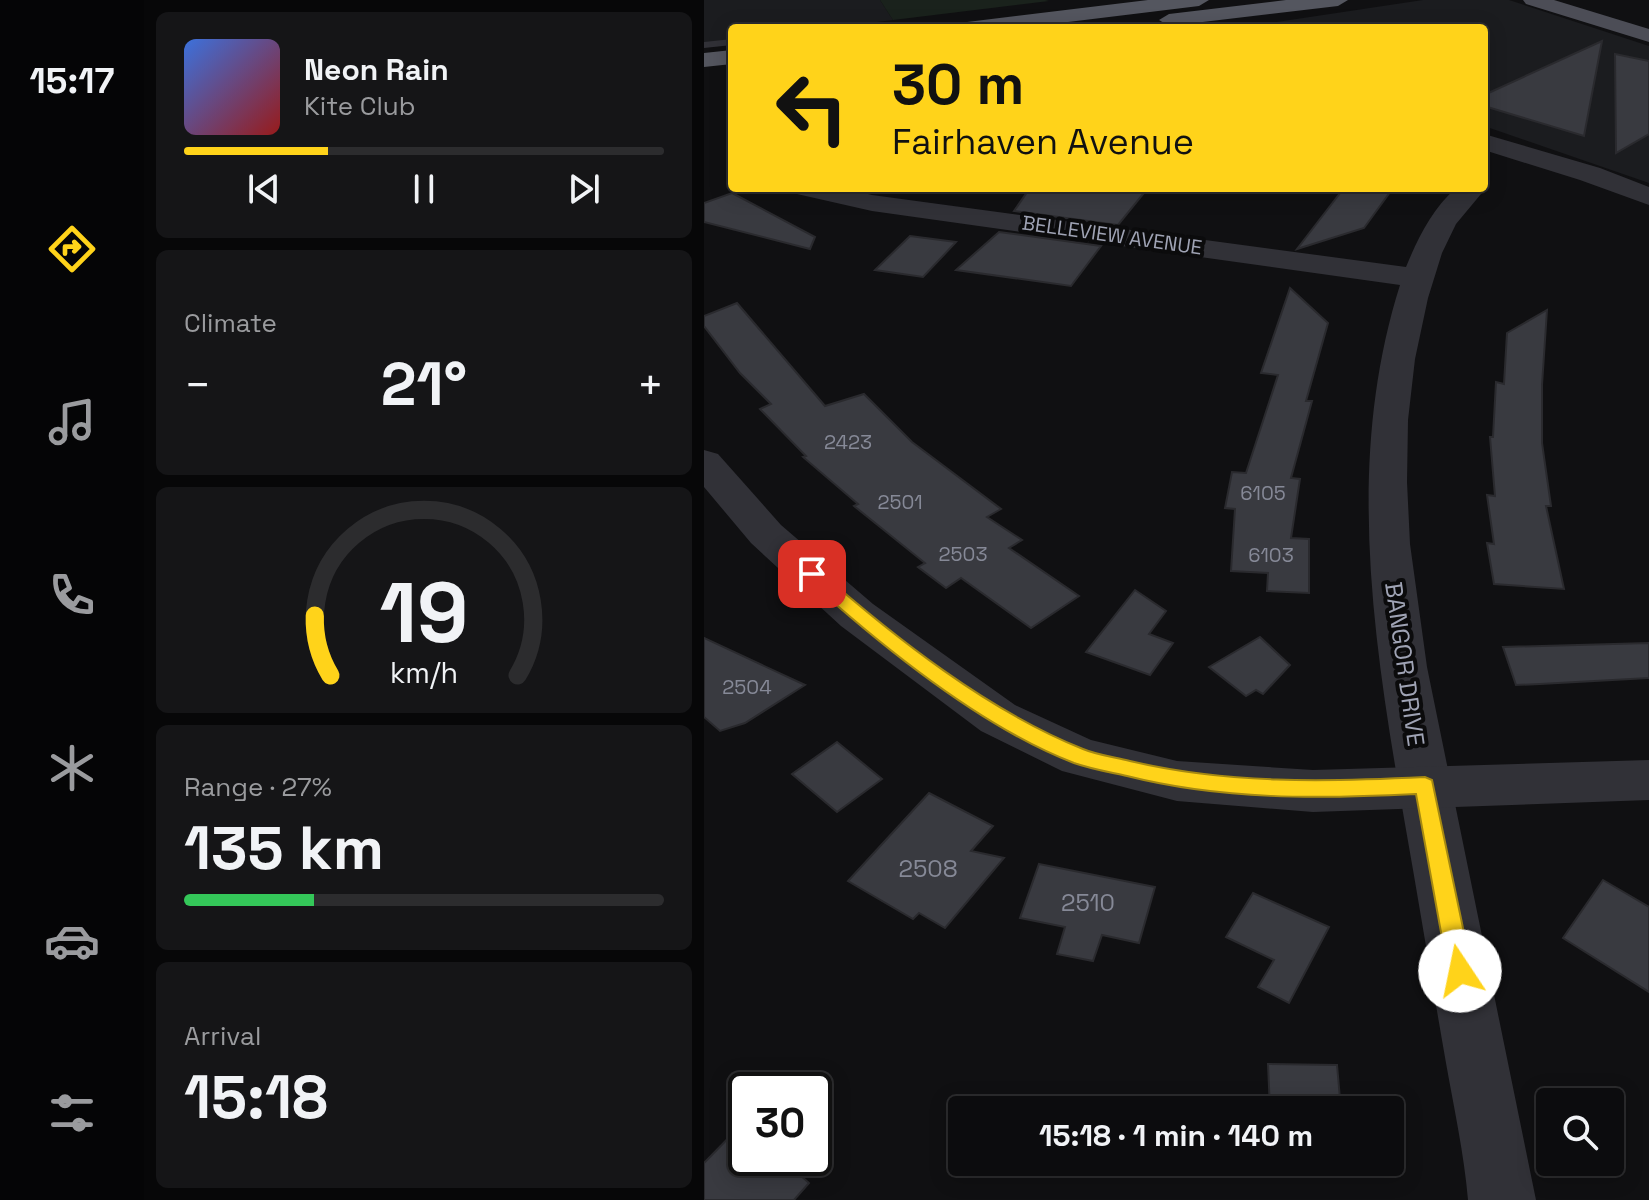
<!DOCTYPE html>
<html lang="en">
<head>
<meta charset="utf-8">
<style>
  :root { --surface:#0c0c0e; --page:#151517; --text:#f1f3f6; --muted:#9a9b9e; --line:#2c2c2e; --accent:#ffd31a }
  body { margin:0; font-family:"Space Grotesk",sans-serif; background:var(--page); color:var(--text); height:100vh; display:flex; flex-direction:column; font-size:30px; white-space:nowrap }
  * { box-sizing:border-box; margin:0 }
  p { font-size:26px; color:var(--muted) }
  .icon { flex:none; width:44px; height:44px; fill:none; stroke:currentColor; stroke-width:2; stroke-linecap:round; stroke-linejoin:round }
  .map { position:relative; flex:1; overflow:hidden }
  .side { display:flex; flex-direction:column; gap:12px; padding:12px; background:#070708; width:560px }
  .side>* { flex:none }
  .hud { position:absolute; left:24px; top:24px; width:760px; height:168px; border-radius:8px; box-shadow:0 4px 20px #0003,0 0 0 2px var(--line); background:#ffd31a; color:#111; overflow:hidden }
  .controls { position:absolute; left:832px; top:1088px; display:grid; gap:16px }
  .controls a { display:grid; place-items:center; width:88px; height:88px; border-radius:8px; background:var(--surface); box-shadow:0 4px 20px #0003,0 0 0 2px var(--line); font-size:40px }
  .speed { position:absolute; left:24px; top:1072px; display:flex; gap:16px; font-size:40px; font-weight:700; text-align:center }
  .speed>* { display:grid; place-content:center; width:104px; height:104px; border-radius:50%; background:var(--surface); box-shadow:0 4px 20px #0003,0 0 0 2px var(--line); line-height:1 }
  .speed .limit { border:4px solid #111; border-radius:12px; background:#fff; color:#111 }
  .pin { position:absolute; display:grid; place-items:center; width:68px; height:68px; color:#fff; margin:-34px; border-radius:16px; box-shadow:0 4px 12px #0006 }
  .me { position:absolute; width:88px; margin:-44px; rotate:349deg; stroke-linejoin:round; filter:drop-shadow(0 0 6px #0008) }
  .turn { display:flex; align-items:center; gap:28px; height:168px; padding:0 32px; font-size:36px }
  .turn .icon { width:104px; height:104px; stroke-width:2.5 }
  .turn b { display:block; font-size:56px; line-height:68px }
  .big { font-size:60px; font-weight:600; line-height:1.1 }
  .side .widget { flex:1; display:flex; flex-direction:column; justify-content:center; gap:12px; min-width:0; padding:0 28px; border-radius:12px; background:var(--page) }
  .side .dial { align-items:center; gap:0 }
  .dial svg { height:208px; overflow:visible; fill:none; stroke:var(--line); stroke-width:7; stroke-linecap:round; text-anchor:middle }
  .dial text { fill:var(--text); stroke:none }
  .song { display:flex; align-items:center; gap:24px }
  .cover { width:96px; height:96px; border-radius:12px; background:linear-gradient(135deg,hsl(220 70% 55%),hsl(0 70% 35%)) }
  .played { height:8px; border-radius:4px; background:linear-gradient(90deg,var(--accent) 30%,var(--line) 30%) }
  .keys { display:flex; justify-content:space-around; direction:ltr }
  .heat { display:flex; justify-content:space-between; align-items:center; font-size:44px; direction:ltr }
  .charge { height:12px; border-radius:6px; background:linear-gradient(90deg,#34c759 27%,var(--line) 0) }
  .trip { position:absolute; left:244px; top:1096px; width:456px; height:80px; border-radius:8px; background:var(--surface); box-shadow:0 4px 20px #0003,0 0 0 2px var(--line); font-weight:600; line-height:80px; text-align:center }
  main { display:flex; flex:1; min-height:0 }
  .menu { display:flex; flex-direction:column; width:144px; justify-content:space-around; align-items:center; background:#050506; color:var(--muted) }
  .menu .icon { width:56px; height:56px }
  .menu .active { color:var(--accent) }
  .menu b { font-size:36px; color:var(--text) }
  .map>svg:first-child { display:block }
  .built { fill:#1b1c1f }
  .green { fill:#1a221c }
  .building { fill:#393a40; stroke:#2a2a2e; stroke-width:2 }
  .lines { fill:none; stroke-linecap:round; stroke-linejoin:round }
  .service { fill:#313137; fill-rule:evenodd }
  .minor { fill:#313137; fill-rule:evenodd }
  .tertiary { fill:#313137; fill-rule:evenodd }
  .primary { fill:#4c4d56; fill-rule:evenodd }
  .trunk { fill:#54565f; fill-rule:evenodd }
  .route { fill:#ffd31a; stroke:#a68911; stroke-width:2 }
  .labels { text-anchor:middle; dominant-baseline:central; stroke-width:8; stroke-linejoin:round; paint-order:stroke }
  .far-street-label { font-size:20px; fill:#9fa3b4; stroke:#0b0b0c }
  .number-label { font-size:20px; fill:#868997 }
  .street-label { font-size:24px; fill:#9fa3b4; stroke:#0b0b0c }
  .near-number-label { font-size:24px; fill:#868997 }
</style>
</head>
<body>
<main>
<nav class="menu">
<b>15:17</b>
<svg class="icon active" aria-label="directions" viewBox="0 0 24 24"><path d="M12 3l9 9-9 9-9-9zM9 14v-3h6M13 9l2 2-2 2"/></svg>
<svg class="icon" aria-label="music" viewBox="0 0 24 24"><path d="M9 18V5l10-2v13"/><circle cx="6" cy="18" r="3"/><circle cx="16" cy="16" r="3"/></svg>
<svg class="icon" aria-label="phone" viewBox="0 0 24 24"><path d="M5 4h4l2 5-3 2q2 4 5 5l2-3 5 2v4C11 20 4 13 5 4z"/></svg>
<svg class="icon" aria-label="climate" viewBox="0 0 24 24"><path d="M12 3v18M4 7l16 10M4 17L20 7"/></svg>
<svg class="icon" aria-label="car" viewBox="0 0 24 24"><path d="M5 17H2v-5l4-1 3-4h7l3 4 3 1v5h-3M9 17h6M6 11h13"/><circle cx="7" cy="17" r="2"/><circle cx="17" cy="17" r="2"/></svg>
<svg class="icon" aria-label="filters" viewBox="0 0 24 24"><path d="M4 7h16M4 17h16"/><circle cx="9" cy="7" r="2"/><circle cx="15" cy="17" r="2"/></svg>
</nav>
<section class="side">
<div class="widget">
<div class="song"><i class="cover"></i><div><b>Neon Rain</b><p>Kite Club</p></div></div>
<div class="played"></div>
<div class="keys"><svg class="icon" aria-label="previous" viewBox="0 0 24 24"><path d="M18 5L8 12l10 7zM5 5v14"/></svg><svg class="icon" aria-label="pause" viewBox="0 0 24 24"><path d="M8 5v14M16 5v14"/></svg><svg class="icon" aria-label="next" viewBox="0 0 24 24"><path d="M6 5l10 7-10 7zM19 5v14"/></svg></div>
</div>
<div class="widget"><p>Climate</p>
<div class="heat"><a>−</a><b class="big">21°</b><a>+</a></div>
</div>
<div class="widget dial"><svg viewBox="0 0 100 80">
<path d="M14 69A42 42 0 1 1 86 69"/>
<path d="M14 69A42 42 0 0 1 8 46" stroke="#ffd31a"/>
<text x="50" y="56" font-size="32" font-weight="700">19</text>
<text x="50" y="72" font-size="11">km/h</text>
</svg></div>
<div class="widget"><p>Range · 27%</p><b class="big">135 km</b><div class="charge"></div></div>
<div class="widget"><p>Arrival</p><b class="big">15:18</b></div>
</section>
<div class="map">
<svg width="945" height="1200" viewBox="0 0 945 1200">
  <rect width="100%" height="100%" fill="#101012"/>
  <g class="built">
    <polygon points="0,0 176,0 189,20 125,28 28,28 28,40 0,43"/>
    <polygon points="719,0 805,0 945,46 945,183 780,126 780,28 532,28"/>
  </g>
  <polygon class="green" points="176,0 341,0 345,1 189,20"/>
  <g class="building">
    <polygon points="898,41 880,136 780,106 780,95"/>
    <polygon points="911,54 945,61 945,134 912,153"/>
    <polygon points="326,188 444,188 414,225 310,211"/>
    <polygon points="640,188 689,188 660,228 593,249"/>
    <polygon points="28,193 111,237 106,249 0,222 0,203"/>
    <polygon points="295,232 397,246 367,286 252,270"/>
    <polygon points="206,236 252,242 219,277 171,270"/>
    <polygon points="586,288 624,323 602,401 608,401 587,478 596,479 587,538 605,539 605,593 563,591 564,573 527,571 531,509 521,508 528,472 542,473 574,375 557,373"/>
    <polygon points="33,303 121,406 160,394 208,442 297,509 283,517 318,540 305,548 375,596 327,628 257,578 242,588 214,567 221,563 150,506 154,504 99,457 102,456 56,409 67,404 36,373 0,326 0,316"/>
    <polygon points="843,310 838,385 838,443 847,506 842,506 860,589 790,584 783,543 790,544 783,495 791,496 786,437 789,437 792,382 800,384 803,333"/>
    <polygon points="431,590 462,611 445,634 469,643 446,675 382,652"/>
    <polygon points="556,637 586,665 559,694 552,690 542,696 505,667"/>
    <polygon points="0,638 101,685 41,723 16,731 0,717"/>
    <polygon points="945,643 945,678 836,684 812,685 799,647"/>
    <polygon points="133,742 178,779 133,812 88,774"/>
    <polygon points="225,793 289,826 267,851 300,858 241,928 215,913 209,919 144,881"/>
    <polygon points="335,864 451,887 435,943 398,935 389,961 353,954 361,927 316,918"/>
    <polygon points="899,880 945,907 945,992 859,938"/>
    <polygon points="549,893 625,927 585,1003 554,987 570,960 522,937"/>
    <polygon points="564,1064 633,1065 637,1110 566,1110"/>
    <polygon points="42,1120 42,1158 77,1158 105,1183 90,1200 0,1200 0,1163"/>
  </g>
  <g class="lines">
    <g class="service">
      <polygon points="168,22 175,28 138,28"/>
      <polygon points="28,39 28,45 0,48 0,42"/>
    </g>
    <g class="minor">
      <polygon points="780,134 896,168 945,187 945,205 876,180 780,150"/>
      <path d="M 780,185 L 782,188 L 752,224 L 738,253 L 724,298 L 711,359 L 704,420 L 703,482 L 706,544 L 723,667 L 832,1200 L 764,1200 C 760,1154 750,1108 742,1063 C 728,983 715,903 701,824 C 670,645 640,462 696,285 L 168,211 L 93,194 L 89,188 L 139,188 L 168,195 L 702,267 C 714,238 728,209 752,188 L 780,188 Z"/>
    </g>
    <polygon class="tertiary" points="0,450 14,454 77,525 169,604 311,705 387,740 473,761 609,770 945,760 945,800 609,812 473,801 358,771 277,731 137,626 47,543 0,487"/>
    <polygon class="primary" points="819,0 850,0 945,29 945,42 822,4"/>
    <g class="trunk">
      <polygon points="444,0 505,0 495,6 315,28 252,28 263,22"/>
      <polygon points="582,0 644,0 634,6 465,26 455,20 465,14"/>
      <polygon points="28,50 28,64 0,67 0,53"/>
    </g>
  </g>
  <path class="route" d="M 108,568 L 114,570 C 190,637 284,711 379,749 C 393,755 410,757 426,761 C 523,784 621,782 721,777 L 728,780 L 768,971 L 765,979 L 756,982 L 747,979 L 744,971 L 712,794 C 614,799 518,800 423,776 C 405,772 387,769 370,763 C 276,727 176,645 102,578 L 99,574 L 102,570 Z"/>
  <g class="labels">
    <g class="far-street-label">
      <text transform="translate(408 235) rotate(8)">BELLEVIEW AVENUE</text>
    </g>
    <g class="number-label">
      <text x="144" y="442">2423</text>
      <text x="559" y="493">6105</text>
      <text x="196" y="502">2501</text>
      <text x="259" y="554">2503</text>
      <text x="567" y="555">6103</text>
      <text x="43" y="687">2504</text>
    </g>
    <g class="street-label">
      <text transform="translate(701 664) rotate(82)">BANGOR DRIVE</text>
    </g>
    <g class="near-number-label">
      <text x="224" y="868">2508</text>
      <text x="384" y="902">2510</text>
    </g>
  </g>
</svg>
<div class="controls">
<a><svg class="icon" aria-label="search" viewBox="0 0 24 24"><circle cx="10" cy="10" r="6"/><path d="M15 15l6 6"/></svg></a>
</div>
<div class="speed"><div class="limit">30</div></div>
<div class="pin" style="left:108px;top:574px;background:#d93025"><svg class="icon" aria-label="arrive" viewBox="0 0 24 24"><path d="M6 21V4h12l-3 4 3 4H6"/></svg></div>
<svg class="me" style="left:756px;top:971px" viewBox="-20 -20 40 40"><circle r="19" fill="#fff"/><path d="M0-13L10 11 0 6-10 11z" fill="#ffd31a"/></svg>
<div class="trip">15:18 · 1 min · 140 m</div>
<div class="hud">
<div class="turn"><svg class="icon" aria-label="left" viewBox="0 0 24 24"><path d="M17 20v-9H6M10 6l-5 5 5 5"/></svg><div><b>30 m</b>Fairhaven Avenue</div></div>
</div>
</div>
</main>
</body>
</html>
